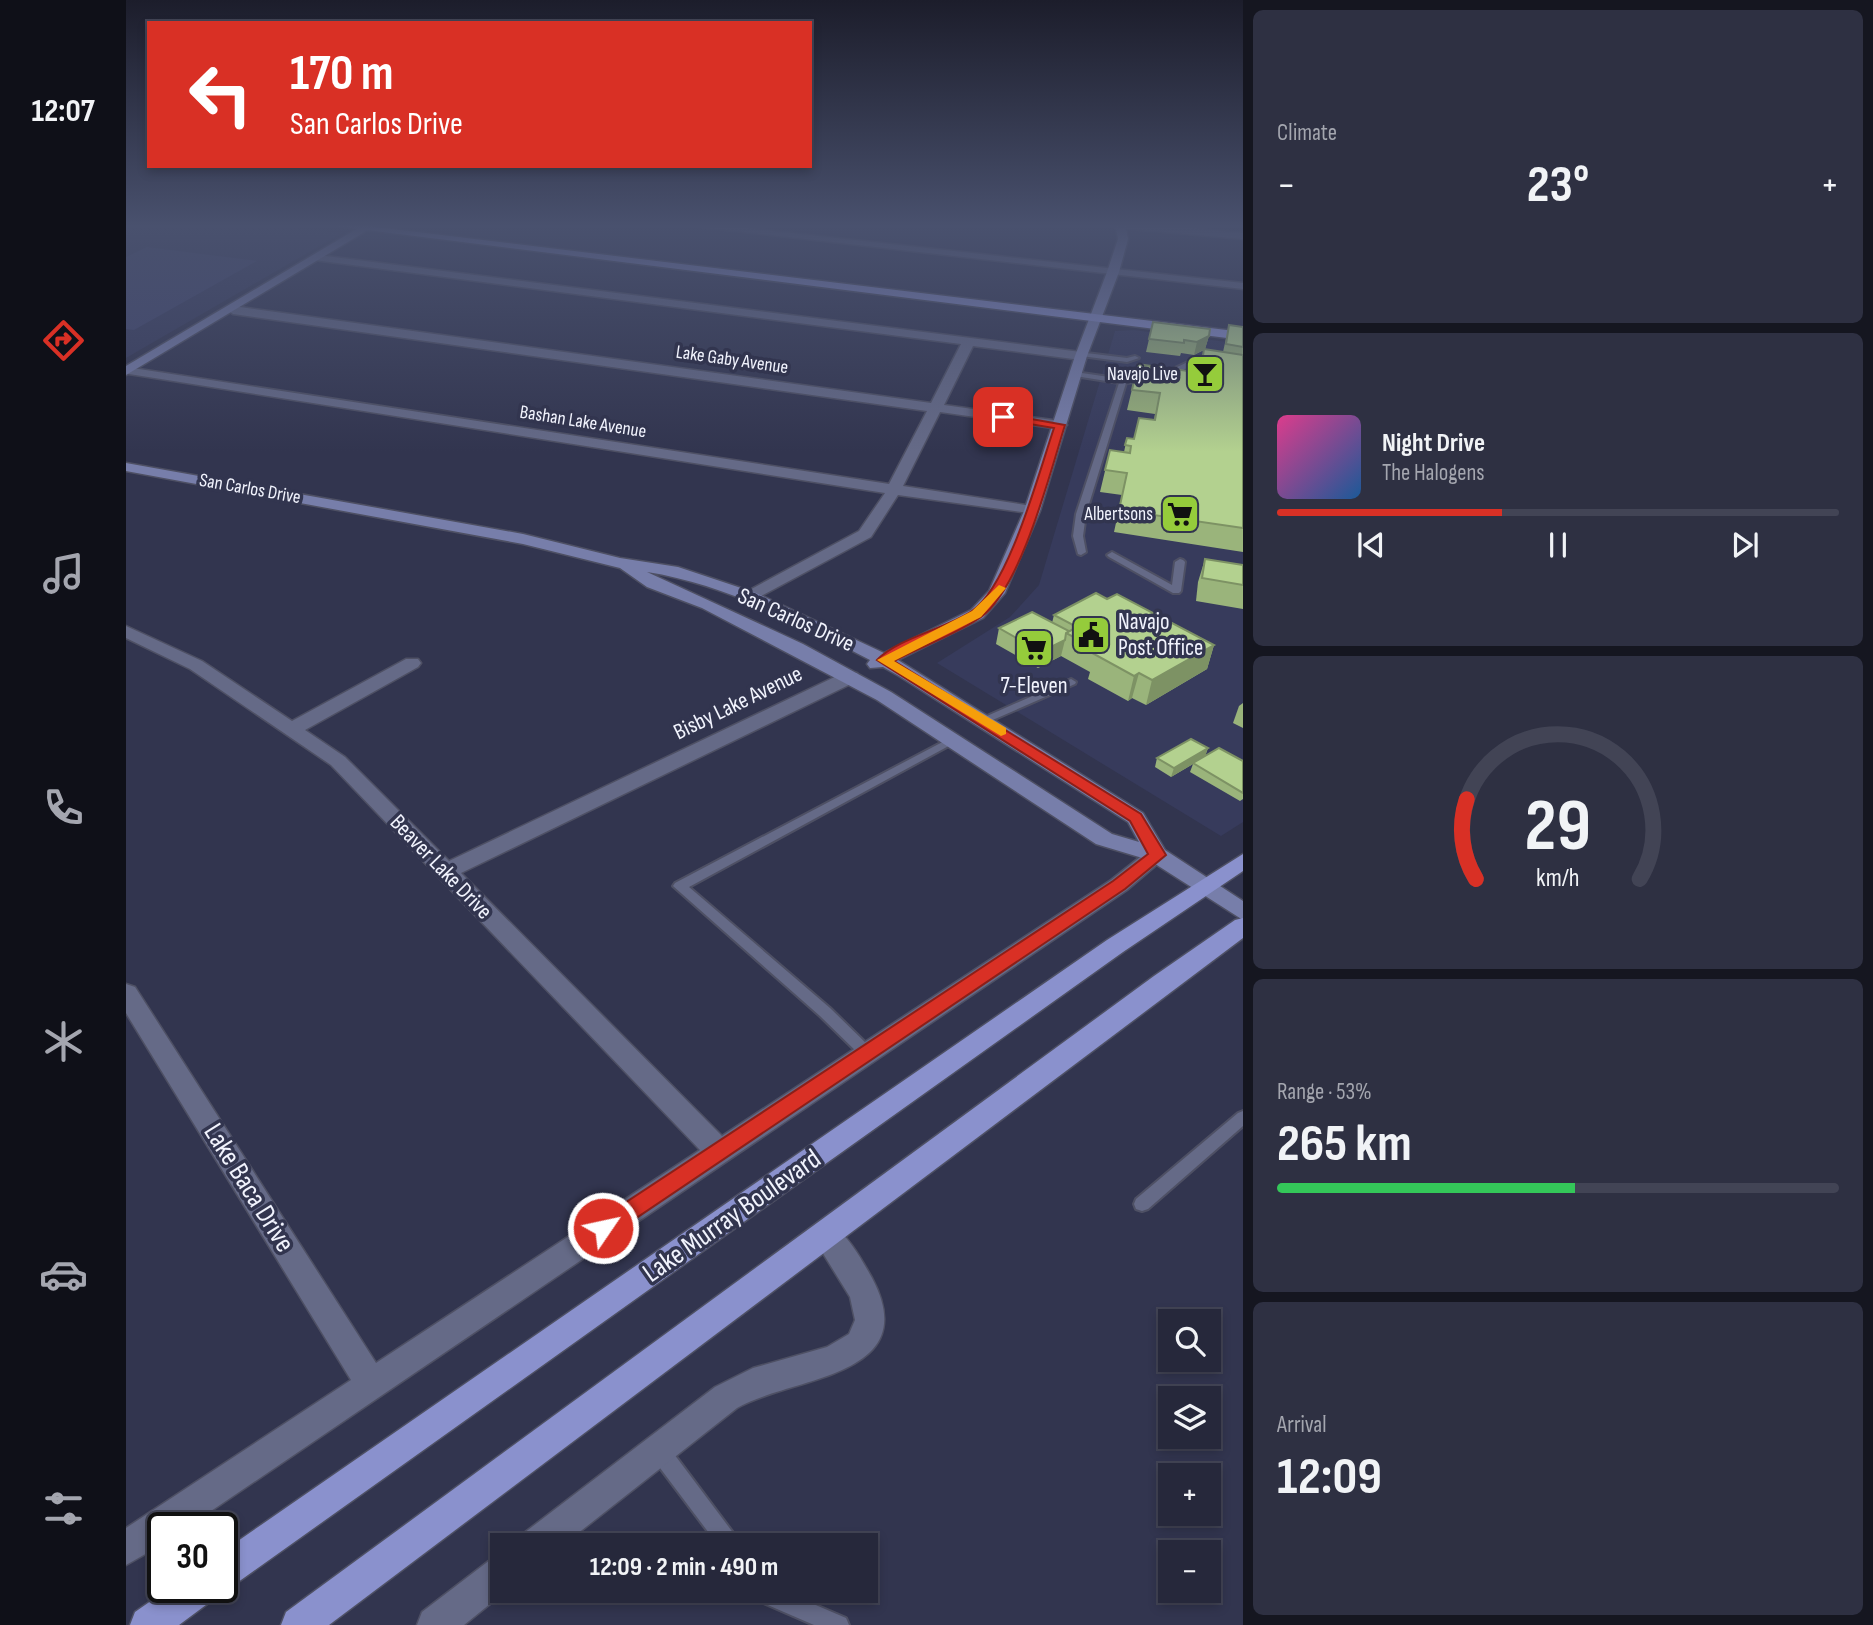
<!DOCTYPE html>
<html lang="en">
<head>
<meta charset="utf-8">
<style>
  :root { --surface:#26283b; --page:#2e3042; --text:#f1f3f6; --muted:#a4a6af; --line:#424455; --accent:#d93025 }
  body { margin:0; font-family:"Sofia Sans Condensed",sans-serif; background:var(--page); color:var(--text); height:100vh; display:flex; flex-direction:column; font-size:26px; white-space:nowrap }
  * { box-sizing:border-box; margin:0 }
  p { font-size:23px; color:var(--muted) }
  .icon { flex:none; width:38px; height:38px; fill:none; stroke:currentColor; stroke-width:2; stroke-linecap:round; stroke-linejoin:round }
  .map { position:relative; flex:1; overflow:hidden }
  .side { display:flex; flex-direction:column; gap:10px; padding:10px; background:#151620; width:630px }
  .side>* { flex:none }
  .hud { position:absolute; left:21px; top:21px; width:665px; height:147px; border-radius:0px; box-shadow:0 4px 10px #0003,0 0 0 2px var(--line); background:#d93025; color:#fff; overflow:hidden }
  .controls { position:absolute; left:1032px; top:1309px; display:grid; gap:14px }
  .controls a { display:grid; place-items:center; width:63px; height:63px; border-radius:0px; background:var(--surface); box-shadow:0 4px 10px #0003,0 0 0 2px var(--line); font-size:35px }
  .speed { position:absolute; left:21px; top:1512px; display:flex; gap:14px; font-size:35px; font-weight:700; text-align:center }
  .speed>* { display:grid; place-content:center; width:91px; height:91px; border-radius:50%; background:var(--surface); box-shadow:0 4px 10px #0003,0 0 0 2px var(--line); line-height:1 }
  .speed .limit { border:4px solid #111; border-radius:10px; background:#fff; color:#111 }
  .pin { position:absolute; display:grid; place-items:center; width:60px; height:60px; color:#fff; margin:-30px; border-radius:14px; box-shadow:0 4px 10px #0006 }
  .me { position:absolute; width:77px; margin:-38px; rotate:56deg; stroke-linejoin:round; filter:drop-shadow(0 0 5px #0008) }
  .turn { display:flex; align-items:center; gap:24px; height:147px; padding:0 28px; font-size:32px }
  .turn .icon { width:91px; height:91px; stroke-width:2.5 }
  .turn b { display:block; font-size:49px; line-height:60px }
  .big { font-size:52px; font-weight:700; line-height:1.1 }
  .side .widget { flex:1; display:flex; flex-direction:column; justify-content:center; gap:10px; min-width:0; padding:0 24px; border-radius:10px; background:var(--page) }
  .side .dial { align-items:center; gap:0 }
  .dial svg { height:182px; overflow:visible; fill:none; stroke:var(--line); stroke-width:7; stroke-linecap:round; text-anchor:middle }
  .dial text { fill:var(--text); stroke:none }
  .song { display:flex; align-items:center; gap:21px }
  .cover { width:84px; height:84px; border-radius:10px; background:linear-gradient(135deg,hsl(330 70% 55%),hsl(210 70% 35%)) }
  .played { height:7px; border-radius:4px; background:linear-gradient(90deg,var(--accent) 40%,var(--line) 40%) }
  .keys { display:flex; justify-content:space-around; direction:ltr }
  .heat { display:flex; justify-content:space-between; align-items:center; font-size:38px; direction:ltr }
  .charge { height:10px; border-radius:5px; background:linear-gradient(90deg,#34c759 53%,var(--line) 0) }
  .trip { position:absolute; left:364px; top:1533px; width:388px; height:70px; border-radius:0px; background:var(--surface); box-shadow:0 4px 10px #0003,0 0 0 2px var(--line); font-weight:700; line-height:70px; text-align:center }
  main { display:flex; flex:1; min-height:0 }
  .menu { display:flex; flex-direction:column; width:126px; justify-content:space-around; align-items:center; background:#0f1018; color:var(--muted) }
  .menu .icon { width:49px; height:49px }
  .menu .current { color:var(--accent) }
  .menu b { font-size:32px; color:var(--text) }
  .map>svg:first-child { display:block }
  .built { fill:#373b5c }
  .green { fill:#41466d }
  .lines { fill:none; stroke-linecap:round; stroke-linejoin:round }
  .lane-casing { stroke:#4e5064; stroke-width:4 }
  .street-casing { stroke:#4e5064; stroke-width:3 }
  .secondary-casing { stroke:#4e5064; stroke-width:3 }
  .primary-casing { stroke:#4e5064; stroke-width:3 }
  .lane { fill:#656a87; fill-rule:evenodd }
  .street { fill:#656a87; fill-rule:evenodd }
  .secondary { fill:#777eaa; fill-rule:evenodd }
  .primary { fill:#8a91cd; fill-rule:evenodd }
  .wall { fill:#9ab47b }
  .shaded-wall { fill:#7d9264 }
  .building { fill:#b3d18f; stroke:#7d9264; stroke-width:2 }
  .route { fill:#d93025; stroke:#8d1f18; stroke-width:2 }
  .slow { fill:#f59e0b }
  .labels { text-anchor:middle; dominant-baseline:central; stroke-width:7; stroke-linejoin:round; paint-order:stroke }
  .far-street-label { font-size:19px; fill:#f1f3fd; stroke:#32354f }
  .far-poi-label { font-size:19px; fill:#f1f3fd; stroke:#32354f; text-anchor:end }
  .street-label { font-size:23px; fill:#f1f3fd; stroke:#32354f }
  .poi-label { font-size:23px; fill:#f1f3fd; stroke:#32354f; text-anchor:start }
  .near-street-label { font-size:28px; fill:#f1f3fd; stroke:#32354f }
</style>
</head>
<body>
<main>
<nav class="menu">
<b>12:07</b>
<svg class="icon current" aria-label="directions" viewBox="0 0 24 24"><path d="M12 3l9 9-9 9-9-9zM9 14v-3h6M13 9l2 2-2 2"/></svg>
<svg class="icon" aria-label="music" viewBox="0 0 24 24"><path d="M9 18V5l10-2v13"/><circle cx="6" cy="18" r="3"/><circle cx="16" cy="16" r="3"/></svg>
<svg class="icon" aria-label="phone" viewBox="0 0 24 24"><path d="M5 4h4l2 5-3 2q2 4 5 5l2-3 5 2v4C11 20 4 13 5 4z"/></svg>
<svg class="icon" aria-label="climate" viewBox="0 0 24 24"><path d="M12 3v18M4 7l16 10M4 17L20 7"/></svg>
<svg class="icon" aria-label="car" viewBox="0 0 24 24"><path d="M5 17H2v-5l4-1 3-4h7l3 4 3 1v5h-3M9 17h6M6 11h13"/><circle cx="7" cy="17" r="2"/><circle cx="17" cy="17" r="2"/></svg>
<svg class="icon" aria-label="filters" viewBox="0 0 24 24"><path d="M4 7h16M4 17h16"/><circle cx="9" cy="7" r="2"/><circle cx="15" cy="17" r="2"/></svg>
</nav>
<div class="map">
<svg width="1117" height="1625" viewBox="0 0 1117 1625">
  <rect width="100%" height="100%" fill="#32354f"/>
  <g class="built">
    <polygon points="0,224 135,224 216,233 0,358"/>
    <polygon points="1008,330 1117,344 1117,822 1095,836 811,663 884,617 913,585 989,331"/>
  </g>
  <polygon class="green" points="21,247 131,261 8,330 0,329 0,257"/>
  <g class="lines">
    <g class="lane-casing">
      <g id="lane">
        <polygon points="952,352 1001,358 1009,356 1013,358 1001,362 955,356 951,354"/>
        <polygon points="1064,361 1071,363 1039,379 1000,383 960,514 957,536 960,552 955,555 952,554 947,536 950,514 993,383 949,376 945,374 949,372 997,379 1034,375"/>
        <polygon points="986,552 1046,585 1049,562 1054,559 1057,560 1059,562 1055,591 1053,593 1047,593 983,557 981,555"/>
        <polygon points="945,679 950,682 949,684 862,722 854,722 852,720"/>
        <polygon points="826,737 830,738 832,740 830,742 563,887 704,1008 746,1049 748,1053 746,1057 741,1059 736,1057 694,1016 547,886 549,883"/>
        <polygon points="1117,1111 1117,1126 1022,1209 1016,1211 1010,1209 1008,1204 1010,1199 1112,1113"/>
        <polygon points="532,1439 539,1442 611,1538 614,1545 592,1545 525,1456 522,1449 525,1442"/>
        <polygon points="628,1591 657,1591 720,1618 723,1625 688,1625 635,1602"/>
      </g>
    </g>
    <g class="street-casing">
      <g id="street">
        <polygon points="548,224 583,224 1117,283 1117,289"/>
        <polygon points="1020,224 1117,233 1117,239 994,228 989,225"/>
        <polygon points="192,255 955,352 961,356 955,360 847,346 818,405 934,421 941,425 934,429 814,412 777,486 906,506 911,508 911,514 772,495 745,537 624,602 618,601 615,597 618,593 733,531 759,493 3,374 0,373 0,367 763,484 801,411 107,314 101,310 107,306 805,403 835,344 188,260 187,258"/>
        <polygon points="0,626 76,661 166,721 280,659 292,659 295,663 292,667 179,730 219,757 323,861 717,673 731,673 733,677 731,681 335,873 596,1136 985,880 1023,850 1039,850 1042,855 1001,890 60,1528 37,1528 37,1544 0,1565 0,1528 225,1380 0,1013 0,984 9,987 250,1363 574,1150 205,765 64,669 0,638"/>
        <path d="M 699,1221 C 719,1229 736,1260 746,1278 C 799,1378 667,1376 611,1408 L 437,1545 L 393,1545 L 398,1533 L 589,1387 L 627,1368 L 701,1347 L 723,1334 L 729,1320 L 724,1297 L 685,1234 L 689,1225 Z"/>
        <polygon points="376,1555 376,1591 380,1591 338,1625 291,1625 296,1612 364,1560"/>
      </g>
    </g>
    <g class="secondary-casing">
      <g id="secondary">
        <polygon points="239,224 252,224 0,375 0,366"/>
        <path d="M 989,224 L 999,224 L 1002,239 L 993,272 L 961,356 L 914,511 L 879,593 L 857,618 L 772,660 L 1017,813 L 1039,850 L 1117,901 L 1117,920 L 1023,860 L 970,844 L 751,700 L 576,608 L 521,587 L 494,568 L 397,544 L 0,471 L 0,463 L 397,534 L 494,558 L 552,567 L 630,593 L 758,653 L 845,610 L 863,591 L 898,511 L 949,356 L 981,272 L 992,239 ZM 521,572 C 599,584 675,624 744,660 L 741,664 L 744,668 L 757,667 L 773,676 L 1002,822 L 1013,842 L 986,834 L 765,692 L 677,644 Z"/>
      </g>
    </g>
    <g class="primary-casing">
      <g id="primary">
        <polygon points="193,224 225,224 1117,332 1117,340"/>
        <polygon points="1117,854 1117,871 997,952 108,1585 93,1589 88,1599 53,1625 4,1625 9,1612 45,1587 96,1587 96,1552 981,940"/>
        <polygon points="1117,918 1117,938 203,1625 155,1625 160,1612 1028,976 1109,920"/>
      </g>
    </g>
    <use href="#lane" class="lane"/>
    <use href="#street" class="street"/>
    <use href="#secondary" class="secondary"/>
    <use href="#primary" class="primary"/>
  </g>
  <g class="wall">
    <polygon points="1027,322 1083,336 1079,349 1078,349 1097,352 1103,325 1117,327 1117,552 988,532 996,495 974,492 984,450 998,452 1001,438 1008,439 1028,420 1029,414 1001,410 1012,364 1061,371 1073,368 1078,350 1068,355 1055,353 1054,356 1020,352"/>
    <polygon points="1079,559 1117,565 1117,609 1070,601 1072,582"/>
    <polygon points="981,599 1088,645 1081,669 1020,705 1006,698 1002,701 962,679 964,672 935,656 912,668 870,644 873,628 926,623 928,615"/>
    <polygon points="1117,703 1117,728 1107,723 1113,706"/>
    <polygon points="1082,748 1079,756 1117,761 1117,799 1114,801 1064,772 1067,764 1045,777 1029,767 1031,758"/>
  </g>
  <g class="shaded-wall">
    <polygon points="1083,336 1079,349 1068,355 1071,342"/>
    <polygon points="939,640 935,656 912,668 915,652"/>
    <polygon points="1088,645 1081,669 1020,705 1026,680"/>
    <polygon points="1013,673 1006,698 1002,701 1008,676"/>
    <polygon points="1082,748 1079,757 1045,777 1048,768"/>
  </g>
  <g class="building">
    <polygon points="1027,322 1084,329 1083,336 1071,342 1058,340 1058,343 1023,339"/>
    <polygon points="1103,325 1117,327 1117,347 1100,344"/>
    <polygon points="1078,349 1117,355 1117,528 993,510 1001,473 979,470 984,450 1004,453 1005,446 999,445 1001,438 1008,439 1013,418 1029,420 1034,393 1006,390 1012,364 1061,371 1062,366 1075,368"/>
    <polygon points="1079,559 1117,565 1117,585 1076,578"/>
    <polygon points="970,593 981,599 991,594 1088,645 1026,680 1013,673 1008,676 968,654 974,651 940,633 951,627 928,615"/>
    <polygon points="906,612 943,631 940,633 939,640 915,652 873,628"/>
    <polygon points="1065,739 1082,748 1048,768 1031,758"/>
    <polygon points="1093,748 1117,761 1117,793 1067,763"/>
  </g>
  <linearGradient id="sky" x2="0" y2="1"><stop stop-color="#1c1d2b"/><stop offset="0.5" stop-color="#49516e"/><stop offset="1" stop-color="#49516e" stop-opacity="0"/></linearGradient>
  <rect width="1117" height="452" fill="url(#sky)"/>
  <path class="route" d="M 877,414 L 939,425 C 924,473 895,588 855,617 C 829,635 796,646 768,661 L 1015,814 L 1040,855 L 999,889 L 485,1235 L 477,1238 L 470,1235 L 466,1228 L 470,1222 L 987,881 L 1022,854 L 1004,821 L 751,660 C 772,638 819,629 846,611 C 883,586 913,472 928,428 L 873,419 L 872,417 Z"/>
  <polygon class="slow" points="873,585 880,588 855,617 768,661 880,728 880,734 875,736 751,660 846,611"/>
  <defs>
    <g id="bar-square" transform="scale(2.0125)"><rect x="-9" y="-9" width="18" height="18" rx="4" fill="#95cc3b" stroke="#32354f"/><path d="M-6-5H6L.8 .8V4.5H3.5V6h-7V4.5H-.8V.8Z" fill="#111"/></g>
    <g id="supermarket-square" transform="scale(2.0125)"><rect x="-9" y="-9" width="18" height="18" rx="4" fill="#95cc3b" stroke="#32354f"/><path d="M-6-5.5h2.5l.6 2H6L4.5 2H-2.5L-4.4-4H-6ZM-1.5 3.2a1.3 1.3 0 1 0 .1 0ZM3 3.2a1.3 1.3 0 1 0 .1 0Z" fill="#111"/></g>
    <g id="civic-square" transform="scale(2.0125)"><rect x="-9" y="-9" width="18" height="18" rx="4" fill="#95cc3b" stroke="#32354f"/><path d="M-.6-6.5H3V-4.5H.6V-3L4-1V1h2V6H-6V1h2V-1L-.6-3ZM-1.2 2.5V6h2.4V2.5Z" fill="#111"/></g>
  </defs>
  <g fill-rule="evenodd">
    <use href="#bar-square" x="1079" y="374"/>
    <use href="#supermarket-square" x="1054" y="514"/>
    <use href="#civic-square" x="965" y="635"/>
    <use href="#supermarket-square" x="908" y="648"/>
  </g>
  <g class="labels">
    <g class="far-street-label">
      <text transform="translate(606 360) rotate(8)">Lake Gaby Avenue</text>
      <text transform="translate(457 422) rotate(9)">Bashan Lake Avenue</text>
      <text transform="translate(124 489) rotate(10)">San Carlos Drive</text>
    </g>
    <g class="far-poi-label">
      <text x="1052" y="374">Navajo Live</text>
      <text x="1027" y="514">Albertsons</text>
    </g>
    <g class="street-label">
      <text transform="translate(670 620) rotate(24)">San Carlos Drive</text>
      <text transform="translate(612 703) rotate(-26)">Bisby Lake Avenue</text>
      <text transform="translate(315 867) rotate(46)">Beaver Lake Drive</text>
    </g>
    <g class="poi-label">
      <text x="992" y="622">Navajo<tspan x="992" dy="26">Post Office</tspan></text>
      <text x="908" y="686" text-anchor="middle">7-Eleven</text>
    </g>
    <g class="near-street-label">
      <text transform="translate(123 1188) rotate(58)">Lake Baca Drive</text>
      <text transform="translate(606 1216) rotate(-35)">Lake Murray Boulevard</text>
    </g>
  </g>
</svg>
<div class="controls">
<a><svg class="icon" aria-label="search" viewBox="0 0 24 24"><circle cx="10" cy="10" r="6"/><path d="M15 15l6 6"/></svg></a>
<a><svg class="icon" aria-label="layers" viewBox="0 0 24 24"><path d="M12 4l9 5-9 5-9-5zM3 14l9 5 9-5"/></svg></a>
<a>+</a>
<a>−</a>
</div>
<div class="speed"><div class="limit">30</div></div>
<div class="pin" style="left:877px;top:417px;background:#d93025"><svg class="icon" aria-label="arrive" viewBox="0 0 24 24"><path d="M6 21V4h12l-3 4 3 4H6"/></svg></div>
<svg class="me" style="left:477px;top:1228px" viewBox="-20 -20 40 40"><circle r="17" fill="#d93025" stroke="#fff" stroke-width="3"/><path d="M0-11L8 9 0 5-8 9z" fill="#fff"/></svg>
<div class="trip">12:09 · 2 min · 490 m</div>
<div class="hud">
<div class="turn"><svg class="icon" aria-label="left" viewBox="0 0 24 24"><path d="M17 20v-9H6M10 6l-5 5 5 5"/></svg><div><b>170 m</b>San Carlos Drive</div></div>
</div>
</div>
<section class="side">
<div class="widget"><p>Climate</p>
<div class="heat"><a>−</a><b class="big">23°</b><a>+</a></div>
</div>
<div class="widget">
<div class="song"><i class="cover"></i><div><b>Night Drive</b><p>The Halogens</p></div></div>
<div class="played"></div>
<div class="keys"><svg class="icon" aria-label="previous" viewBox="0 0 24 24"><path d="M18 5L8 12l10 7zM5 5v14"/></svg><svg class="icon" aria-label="pause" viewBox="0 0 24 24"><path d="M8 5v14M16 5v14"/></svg><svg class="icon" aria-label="next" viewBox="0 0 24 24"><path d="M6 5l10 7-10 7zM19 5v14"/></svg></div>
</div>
<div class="widget dial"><svg viewBox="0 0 100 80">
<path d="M14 69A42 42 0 1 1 86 69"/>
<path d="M14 69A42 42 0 0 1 10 34" stroke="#d93025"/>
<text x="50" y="56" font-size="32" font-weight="700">29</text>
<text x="50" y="72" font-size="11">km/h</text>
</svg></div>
<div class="widget"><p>Range · 53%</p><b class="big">265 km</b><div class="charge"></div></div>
<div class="widget"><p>Arrival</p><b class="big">12:09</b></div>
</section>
</main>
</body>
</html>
